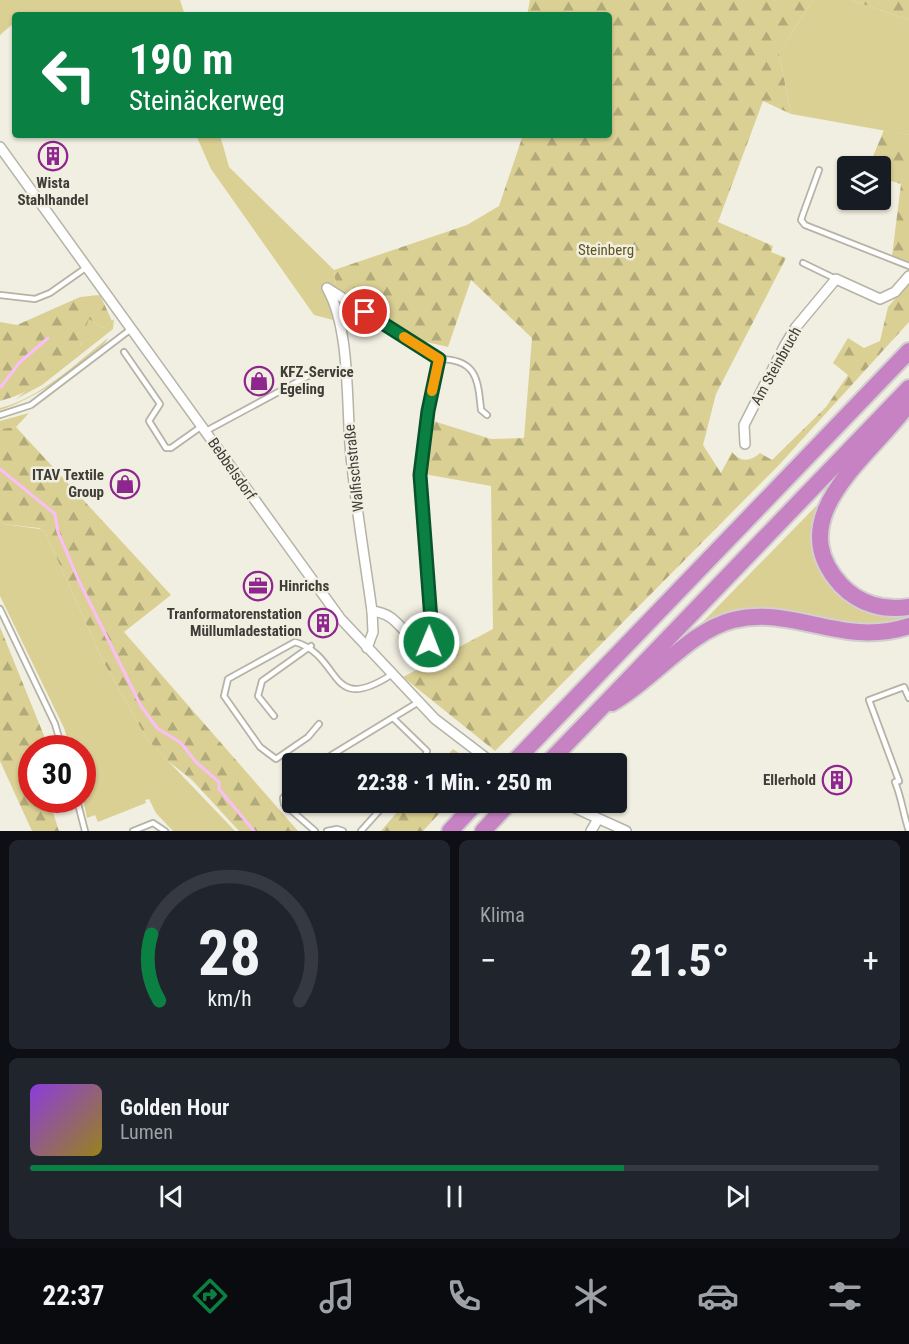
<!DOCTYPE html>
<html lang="de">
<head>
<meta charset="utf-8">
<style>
  :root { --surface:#171b24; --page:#20242c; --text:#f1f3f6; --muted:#9ea1a6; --line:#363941; --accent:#0b8043 }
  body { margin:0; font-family:"Roboto Condensed",sans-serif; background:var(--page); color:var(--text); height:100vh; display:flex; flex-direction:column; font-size:22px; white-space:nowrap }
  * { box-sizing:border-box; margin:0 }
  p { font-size:20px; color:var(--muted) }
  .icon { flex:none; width:33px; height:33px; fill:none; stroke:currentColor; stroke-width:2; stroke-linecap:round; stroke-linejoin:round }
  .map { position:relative; height:831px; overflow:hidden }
  .details { display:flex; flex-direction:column; gap:9px; padding:9px; background:#0d0f14; flex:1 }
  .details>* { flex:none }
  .hud { position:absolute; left:12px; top:12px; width:600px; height:126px; border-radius:6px; box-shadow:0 2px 4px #0004; background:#0b8043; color:#fff; overflow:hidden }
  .controls { position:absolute; left:837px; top:156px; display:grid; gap:12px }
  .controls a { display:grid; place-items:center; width:54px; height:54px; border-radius:6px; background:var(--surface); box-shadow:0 2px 4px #0004; font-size:30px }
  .speed { position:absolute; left:18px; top:735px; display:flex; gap:12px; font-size:30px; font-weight:700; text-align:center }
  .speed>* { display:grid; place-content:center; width:78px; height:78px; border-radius:50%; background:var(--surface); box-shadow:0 2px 4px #0004; line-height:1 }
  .speed .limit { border:9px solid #d22; background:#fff; color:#111 }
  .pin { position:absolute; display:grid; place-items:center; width:51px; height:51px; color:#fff; margin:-26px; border:3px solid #fff; border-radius:50%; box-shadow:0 2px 6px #0007 }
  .me { position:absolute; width:66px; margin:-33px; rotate:1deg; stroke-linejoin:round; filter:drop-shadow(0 0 4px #0008) }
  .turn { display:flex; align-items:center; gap:21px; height:126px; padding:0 18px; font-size:27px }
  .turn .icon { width:78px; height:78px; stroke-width:2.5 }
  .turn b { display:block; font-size:42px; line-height:51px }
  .big { font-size:45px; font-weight:800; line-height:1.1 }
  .details .card { flex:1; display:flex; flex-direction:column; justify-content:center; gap:9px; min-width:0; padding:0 21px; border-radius:9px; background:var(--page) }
  .details .dial { align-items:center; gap:0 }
  .dial svg { height:156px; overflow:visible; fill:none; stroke:var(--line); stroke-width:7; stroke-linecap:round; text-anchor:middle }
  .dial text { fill:var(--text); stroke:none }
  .song { display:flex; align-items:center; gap:18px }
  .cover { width:72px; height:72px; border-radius:9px; background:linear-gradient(135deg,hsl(270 70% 55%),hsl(50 70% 35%)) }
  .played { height:6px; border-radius:3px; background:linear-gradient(90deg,var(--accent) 70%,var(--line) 70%) }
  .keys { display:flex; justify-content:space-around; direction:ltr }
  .heat { display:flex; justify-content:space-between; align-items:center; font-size:33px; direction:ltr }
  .details .tiles { flex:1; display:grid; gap:9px; grid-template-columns:1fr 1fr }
  .card:last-child { grid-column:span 2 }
  .trip { position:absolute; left:282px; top:753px; width:345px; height:60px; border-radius:6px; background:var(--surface); box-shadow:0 2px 4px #0004; font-weight:800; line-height:60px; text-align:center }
  .tab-bar { display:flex; height:96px; justify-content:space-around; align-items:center; background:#090b0e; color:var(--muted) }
  .tab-bar .icon { width:42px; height:42px }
  .tab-bar .active { color:var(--accent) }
  .tab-bar b { font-size:27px; color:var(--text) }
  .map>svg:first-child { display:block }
  .green { fill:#dad094 }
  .forest { fill:url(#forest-firs) }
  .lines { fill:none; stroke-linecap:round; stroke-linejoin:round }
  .stream { stroke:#fabff7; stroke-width:3 }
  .service-casing { stroke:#b5b3a6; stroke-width:8 }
  .minor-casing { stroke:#b5b3a6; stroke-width:12 }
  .motorway-casing { stroke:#d1d0cf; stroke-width:20 }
  .service { stroke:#fff; stroke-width:4.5 }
  .minor { stroke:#fff; stroke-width:9 }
  .motorway { stroke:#c682c3; stroke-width:16 }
  .route-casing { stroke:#07532c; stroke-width:15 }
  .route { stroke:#0b8043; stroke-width:10 }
  .slow { stroke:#f59e0b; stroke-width:10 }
  .labels { text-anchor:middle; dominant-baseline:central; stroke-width:5; stroke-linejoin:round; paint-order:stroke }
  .poi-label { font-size:15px; font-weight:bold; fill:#3e3d37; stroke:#f1efe1; text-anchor:end }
  .park-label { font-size:15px; fill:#60561d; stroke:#f1efe1 }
  .street-label { font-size:15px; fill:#3e3d37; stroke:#f1efe1 }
</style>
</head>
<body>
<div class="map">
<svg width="909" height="831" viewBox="0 0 909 831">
  <defs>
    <pattern id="forest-firs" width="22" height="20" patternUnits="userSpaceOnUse" patternTransform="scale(1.5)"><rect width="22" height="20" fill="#dad094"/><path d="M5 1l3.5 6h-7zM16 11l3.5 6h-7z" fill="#b2aa7a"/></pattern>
  </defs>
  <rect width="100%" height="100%" fill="#f1efe1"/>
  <g class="green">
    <polygon points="0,0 180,0 185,15 15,15 15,22 0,35"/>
    <polygon points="813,0 851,0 909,20 909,135 791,114 779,53"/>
    <polygon points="196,135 220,135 229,167 334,270 341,322 314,315 211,169"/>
    <polygon points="89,319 103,328 114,319 113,329 42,385 16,399 82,344 83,331"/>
    <path d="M 108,338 C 99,359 25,404 0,410 L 0,408 C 42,397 75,364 108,338 Z"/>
    <polygon points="29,413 16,427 0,429 0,421"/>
    <polygon points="823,499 820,521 833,580 909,611 909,622 892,627 800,618 693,632"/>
    <polygon points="0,519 3,524 40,529 45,532 103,661 147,739 235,831 173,831 156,813 149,799 145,800 146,803 98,822 95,815 87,818 83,799 82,748 70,748 64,728 0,596"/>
  </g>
  <g class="forest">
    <path d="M 530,0 L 813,0 L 779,53 L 791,114 L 763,101 L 718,222 L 773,246 L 771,252 L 786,258 L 716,394 L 703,445 L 721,473 L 732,452 C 740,462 750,462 760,453 L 772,460 L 826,407 L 848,375 L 833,363 L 848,338 L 864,348 L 880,341 L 888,307 L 909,283 L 909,322 L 778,466 L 495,751 L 403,677 L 493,629 L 491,486 L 424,474 L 430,420 L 491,439 L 524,438 L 532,338 L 471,280 L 448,347 L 341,322 L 334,270 L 467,225 L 499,206 L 523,135 L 609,135 L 609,15 L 527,15 Z"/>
    <polygon points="851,0 909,0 909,20"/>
    <polygon points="884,130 909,135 909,264 892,256 901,184 881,178 880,166 869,166"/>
    <path d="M 100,295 L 112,321 L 103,328 L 89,319 C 85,327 85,339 80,346 C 63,372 30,393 0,401 L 0,322 L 17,325 L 80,297 Z"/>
    <polygon points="16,427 171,595 124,632 298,831 239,831 192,780 168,761 147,739 103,661 45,532 39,528 3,524 0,519 0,429"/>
    <polygon points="0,627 49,748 32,748 32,800 49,800 59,831 32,831 0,761"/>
    <polygon points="453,749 473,763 440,763"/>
    <polygon points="405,803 405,802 449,803 423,831 381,831"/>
  </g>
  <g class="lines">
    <g class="stream">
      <polyline points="1,387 19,363 48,338"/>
      <polyline points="0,469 55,514 58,532 78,579 141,706 157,728 181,743 196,762 219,782 219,789 254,831"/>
    </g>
    <g class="service-casing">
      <g id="service">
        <polyline points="819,170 803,214 801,220 805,225 909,266"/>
        <polyline points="803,263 836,279"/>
        <polyline points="0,295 35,299 50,293 87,267"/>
        <polyline points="124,352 160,404 149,421 166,448 171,448 202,426"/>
        <path d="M 439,359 C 477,359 478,380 481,410 L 487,415"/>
        <polyline points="0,415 31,405 131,329"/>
        <polyline points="206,431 310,375"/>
        <polyline points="0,609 55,724 62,748"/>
        <polyline points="274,716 258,696 262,681 311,646"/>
        <polyline points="393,718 427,751 422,764"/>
        <path d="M 319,724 L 308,737 L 276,759 L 260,747 L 224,696 L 228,679 L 295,642 C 343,656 327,716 391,675"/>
        <polyline points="317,764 417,703"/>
        <polyline points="292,787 283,798 284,804 315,831"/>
        <polyline points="77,800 85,831"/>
        <polyline points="133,831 153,823 165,831"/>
        <polyline points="327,831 337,829 343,831"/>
        <polyline points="361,831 387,802"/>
        <path d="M 909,831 C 903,814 902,799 895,782 L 899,781 L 869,700 L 904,687 L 909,698"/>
      </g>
    </g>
    <g class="minor-casing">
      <g id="minor">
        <polyline points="0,147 340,618 435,719 494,764"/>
        <path d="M 327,288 L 439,359 L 428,412 L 420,475 L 432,633 L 429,642 L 419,643 C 399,631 398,614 372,611"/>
        <path d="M 328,290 C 351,331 346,408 351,456 C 356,508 365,560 372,611 L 373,632 L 367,648"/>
        <polyline points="745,444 744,425 785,345 796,327 836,279 880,299 895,292 909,276"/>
        <polyline points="562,802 626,831"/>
        <polyline points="591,831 598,819"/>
      </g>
    </g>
    <g class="motorway-casing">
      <g id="motorway">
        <path d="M 909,403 C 873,455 778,516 841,585 C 859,604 884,611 909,607"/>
        <path d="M 612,703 C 652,681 689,631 733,620 C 795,605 842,648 909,626"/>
        <polyline points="512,764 909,351"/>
        <polyline points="547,764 909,388"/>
        <polyline points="450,831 477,802"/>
        <polyline points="483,831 510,802"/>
      </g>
    </g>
    <use href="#service" class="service"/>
    <use href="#minor" class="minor"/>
    <use href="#motorway" class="motorway"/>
  </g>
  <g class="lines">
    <g class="route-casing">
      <polyline id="route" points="365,312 439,359 428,411 420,475 432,633 429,642"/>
    </g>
    <use href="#route" class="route"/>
    <polyline class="slow" points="404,337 439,359 432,391"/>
  </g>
  <defs>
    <g id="building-ring" transform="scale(1.5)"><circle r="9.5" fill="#f1efe1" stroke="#8e278d" stroke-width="1.5"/><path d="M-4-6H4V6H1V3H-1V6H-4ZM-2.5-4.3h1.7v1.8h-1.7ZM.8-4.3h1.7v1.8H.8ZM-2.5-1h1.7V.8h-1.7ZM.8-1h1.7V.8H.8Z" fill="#8e278d"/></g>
    <g id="shop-ring" transform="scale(1.5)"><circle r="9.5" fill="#f1efe1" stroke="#8e278d" stroke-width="1.5"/><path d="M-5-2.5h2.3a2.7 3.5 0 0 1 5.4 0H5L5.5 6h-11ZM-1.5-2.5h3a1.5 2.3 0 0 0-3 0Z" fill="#8e278d"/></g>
    <g id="office-ring" transform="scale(1.5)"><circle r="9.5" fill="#f1efe1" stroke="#8e278d" stroke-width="1.5"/><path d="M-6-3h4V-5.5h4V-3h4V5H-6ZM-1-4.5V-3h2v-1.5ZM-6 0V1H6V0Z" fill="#8e278d"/></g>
  </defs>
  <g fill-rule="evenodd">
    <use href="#building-ring" x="53" y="156"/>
    <use href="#shop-ring" x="259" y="381"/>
    <use href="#shop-ring" x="125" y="484"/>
    <use href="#office-ring" x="258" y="586"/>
    <use href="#building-ring" x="323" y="623"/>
    <use href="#building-ring" x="837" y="780"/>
  </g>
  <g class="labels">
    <g class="poi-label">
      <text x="53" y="183" text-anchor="middle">Wista<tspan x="53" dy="17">Stahlhandel</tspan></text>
      <text x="280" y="372" text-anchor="start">KFZ-Service<tspan x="280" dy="17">Egeling</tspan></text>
      <text x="104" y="475">ITAV Textile<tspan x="104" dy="17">Group</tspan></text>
      <text x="279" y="586" text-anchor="start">Hinrichs</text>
      <text x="302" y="614">Tranformatorenstation<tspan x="302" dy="17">Müllumladestation</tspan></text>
      <text x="816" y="780">Ellerhold</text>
    </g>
    <g class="park-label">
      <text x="606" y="250">Steinberg</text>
    </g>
    <g class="street-label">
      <text transform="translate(776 366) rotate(-61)">Am Steinbruch</text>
      <text transform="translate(354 468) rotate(-96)">Walfischstraße</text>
      <text transform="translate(232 469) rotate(55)">Bebbelsdorf</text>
    </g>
  </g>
</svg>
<div class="controls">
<a><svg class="icon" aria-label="layers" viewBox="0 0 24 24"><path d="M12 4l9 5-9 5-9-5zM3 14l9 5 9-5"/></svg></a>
</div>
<div class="speed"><div class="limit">30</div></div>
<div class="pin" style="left:365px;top:312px;background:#d93025"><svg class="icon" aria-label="arrive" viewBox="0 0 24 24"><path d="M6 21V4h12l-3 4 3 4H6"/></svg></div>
<svg class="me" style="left:429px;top:642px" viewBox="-20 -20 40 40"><circle r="17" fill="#0b8043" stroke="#fff" stroke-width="3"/><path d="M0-11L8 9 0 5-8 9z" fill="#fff"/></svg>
<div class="trip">22:38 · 1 Min. · 250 m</div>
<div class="hud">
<div class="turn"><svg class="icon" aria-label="left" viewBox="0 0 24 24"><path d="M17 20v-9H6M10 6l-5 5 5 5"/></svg><div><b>190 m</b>Steinäckerweg</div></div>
</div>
</div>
<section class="details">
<div class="tiles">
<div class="card dial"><svg viewBox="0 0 100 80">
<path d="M14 69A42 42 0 1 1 86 69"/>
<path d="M14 69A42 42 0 0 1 10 35" stroke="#0b8043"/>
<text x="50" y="56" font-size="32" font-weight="700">28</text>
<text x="50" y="72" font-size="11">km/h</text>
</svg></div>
<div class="card"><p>Klima</p>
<div class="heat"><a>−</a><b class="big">21.5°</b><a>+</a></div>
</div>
<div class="card">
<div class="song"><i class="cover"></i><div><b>Golden Hour</b><p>Lumen</p></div></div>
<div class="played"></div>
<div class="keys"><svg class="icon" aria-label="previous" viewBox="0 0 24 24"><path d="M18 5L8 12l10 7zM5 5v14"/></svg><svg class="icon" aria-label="pause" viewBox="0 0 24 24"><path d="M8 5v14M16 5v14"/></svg><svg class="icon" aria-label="next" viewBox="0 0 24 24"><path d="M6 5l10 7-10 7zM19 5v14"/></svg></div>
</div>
</div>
</section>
<nav class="tab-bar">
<b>22:37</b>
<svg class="icon active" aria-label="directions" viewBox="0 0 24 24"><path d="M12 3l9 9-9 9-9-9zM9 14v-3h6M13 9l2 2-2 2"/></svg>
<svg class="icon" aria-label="music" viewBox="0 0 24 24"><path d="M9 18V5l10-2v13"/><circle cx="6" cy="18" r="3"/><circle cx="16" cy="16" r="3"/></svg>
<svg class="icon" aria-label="phone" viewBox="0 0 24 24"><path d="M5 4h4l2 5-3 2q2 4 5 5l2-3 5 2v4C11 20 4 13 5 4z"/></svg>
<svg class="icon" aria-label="climate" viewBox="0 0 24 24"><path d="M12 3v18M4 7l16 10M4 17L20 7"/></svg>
<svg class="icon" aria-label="car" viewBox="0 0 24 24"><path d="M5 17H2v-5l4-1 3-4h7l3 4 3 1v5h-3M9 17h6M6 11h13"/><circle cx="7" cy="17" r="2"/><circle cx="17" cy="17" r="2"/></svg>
<svg class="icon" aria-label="filters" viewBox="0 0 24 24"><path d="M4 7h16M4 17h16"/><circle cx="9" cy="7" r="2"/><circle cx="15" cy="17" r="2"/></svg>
</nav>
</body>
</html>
